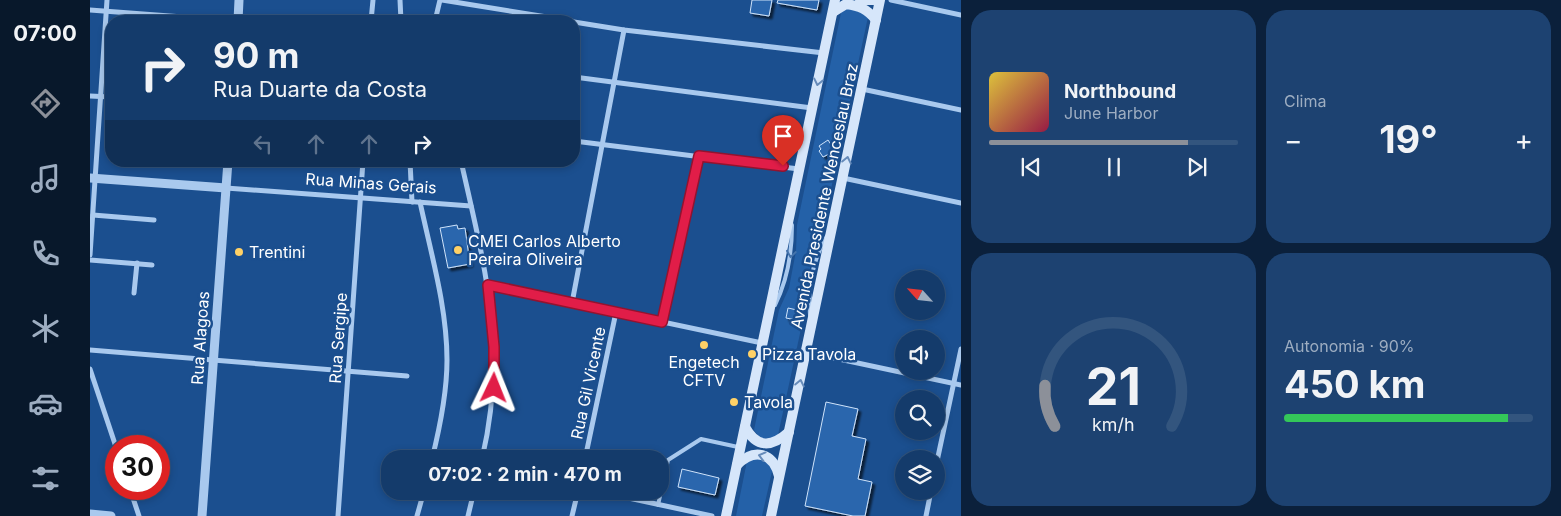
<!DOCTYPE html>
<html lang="pt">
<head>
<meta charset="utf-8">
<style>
  :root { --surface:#143b6b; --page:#1d4271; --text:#f1f3f6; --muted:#9dadc1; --line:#33557e; --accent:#8c9099 }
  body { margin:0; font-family:Inter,sans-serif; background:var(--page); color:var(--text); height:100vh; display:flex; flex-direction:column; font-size:19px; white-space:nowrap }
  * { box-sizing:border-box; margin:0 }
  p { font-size:16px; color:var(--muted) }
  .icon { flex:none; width:28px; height:28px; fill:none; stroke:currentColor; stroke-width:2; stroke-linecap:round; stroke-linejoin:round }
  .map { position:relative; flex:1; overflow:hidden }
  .side { display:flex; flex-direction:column; gap:10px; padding:10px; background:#0b203b; width:600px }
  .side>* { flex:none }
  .guide { position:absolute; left:15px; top:15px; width:475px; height:152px; border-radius:20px; box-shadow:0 2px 8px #0003,0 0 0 1px var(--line); background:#143b6b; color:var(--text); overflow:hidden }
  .needle { width:32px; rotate:297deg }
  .tools { position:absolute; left:805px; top:270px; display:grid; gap:10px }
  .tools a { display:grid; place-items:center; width:50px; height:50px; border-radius:50%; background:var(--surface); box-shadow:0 2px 8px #0003,0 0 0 1px var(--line); font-size:25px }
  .speed { position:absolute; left:15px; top:435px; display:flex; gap:10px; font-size:25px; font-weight:700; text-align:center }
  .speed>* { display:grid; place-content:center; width:65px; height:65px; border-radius:50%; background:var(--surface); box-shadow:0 2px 8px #0003,0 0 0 1px var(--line); line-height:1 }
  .speed .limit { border:8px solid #d22; background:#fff; color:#111 }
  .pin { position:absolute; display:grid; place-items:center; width:42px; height:42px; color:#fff; margin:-51px -21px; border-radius:50% 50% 50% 0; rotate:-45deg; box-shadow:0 0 5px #0007 }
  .pin .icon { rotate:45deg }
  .me { position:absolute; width:55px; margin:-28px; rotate:2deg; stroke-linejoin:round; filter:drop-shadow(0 0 4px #0008) }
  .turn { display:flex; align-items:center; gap:18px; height:105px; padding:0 25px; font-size:22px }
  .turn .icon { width:65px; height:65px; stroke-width:2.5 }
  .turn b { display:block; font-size:35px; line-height:42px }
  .lanes { display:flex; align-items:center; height:48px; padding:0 25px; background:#0003; justify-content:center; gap:25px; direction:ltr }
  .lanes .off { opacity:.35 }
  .big { font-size:38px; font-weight:700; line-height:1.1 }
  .side .widget { flex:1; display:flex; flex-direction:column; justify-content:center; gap:8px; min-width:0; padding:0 18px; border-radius:20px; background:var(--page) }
  .side .dial { align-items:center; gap:0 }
  .dial svg { height:130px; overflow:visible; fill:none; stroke:var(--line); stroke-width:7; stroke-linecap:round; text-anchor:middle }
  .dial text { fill:var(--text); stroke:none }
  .song { display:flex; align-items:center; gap:15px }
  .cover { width:60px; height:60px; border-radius:8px; background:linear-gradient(135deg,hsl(50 70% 55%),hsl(340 70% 35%)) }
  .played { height:5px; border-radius:2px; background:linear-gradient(90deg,var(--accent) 80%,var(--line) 80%) }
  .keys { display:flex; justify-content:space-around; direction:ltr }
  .heat { display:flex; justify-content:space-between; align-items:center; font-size:28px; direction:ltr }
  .charge { height:8px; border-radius:4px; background:linear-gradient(90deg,#34c759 90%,var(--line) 0) }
  .side .tiles { flex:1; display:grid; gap:10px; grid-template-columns:repeat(2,1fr) }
  .trip { position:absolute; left:291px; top:450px; width:288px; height:50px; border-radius:20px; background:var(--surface); box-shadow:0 2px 8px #0003,0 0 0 1px var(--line); font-weight:700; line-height:50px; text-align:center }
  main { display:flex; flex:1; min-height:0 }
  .menu { display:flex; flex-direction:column; width:90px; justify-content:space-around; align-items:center; background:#08182b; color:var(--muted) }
  .menu .icon { width:35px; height:35px }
  .menu .current { color:var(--accent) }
  .menu b { font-size:22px; color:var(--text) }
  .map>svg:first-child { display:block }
  .green { fill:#2461a8 }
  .building { fill:#2a66ad; stroke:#cfe3fa; filter:url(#shadow) }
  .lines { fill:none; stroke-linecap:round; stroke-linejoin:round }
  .service { stroke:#a9c9ee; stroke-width:4 }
  .minor { stroke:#a9c9ee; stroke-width:5 }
  .tertiary { stroke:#a9c9ee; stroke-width:9 }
  .secondary { stroke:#d6e6fa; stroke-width:10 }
  .oneway { stroke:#668bba }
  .oneway2 { stroke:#4674ac }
  .route-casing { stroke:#92132f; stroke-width:12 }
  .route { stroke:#e11d48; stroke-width:9 }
  .poi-dot { fill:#ffd166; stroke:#1b4f8f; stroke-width:2 }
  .labels { text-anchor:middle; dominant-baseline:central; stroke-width:5; stroke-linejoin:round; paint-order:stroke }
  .street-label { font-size:16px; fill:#fff; stroke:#1b4f8f }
  .poi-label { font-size:16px; fill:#fff; stroke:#1b4f8f; text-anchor:start }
</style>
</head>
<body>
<main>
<nav class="menu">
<b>07:00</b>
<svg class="icon current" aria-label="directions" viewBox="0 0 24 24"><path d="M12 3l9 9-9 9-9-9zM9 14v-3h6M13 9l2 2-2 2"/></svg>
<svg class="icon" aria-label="music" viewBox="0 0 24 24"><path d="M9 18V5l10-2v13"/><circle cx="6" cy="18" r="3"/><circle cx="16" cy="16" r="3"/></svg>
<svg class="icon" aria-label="phone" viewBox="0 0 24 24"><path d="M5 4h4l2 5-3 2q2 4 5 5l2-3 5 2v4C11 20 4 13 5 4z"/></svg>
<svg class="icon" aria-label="climate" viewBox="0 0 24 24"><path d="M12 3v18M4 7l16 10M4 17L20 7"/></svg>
<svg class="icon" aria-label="car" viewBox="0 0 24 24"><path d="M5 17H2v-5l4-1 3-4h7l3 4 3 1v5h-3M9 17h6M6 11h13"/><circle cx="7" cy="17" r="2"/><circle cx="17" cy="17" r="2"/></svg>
<svg class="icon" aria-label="filters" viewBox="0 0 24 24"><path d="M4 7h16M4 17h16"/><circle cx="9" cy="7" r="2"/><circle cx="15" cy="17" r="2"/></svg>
</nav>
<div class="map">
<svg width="871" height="516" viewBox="0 0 871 516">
  <defs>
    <filter id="shadow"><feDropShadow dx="3" dy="3" stdDeviation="1" flood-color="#0009"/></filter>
  </defs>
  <rect width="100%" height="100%" fill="#1b4f8f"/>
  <g class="green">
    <polygon points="757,8 773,12 778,17 732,231 723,254 715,292 714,315 688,435 685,439 670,438 664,430 689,310 699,288 706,251 707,225 751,13"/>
    <polygon points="667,457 683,467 672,516 646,516 657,461"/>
  </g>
  <g class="building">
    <polygon points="662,0 682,0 679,16 660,13"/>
    <polygon points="688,0 729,0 727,10 687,3"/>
    <polygon points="738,140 745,151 733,157 729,151 731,149 729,146"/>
    <polygon points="367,225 368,229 375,228 380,264 358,268 350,228"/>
    <polygon points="698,308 707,310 706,320 696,318"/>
    <polygon points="736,402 768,409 762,436 776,439 768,479 782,482 775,516 763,516 715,506"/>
    <polygon points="592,469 629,478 625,495 588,487"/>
  </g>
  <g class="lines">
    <g class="service">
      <path d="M 685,305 C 698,279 702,254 702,225"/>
      <path d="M 720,315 C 718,286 722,261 737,236"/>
      <polyline points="568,505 578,460 611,439 648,447"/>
    </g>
    <g class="minor">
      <polyline points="310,0 311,21"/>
      <polyline points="352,0 482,21"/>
      <polyline points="801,0 871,15"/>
      <polyline points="0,10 146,21"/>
      <polyline points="281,21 283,0"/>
      <polyline points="345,21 350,0"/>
      <polyline points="484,22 534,30 734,53"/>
      <polyline points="484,77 722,108"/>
      <polyline points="772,89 871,110"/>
      <polyline points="0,96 21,97"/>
      <polyline points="484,141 709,169"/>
      <polyline points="320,161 322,202"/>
      <path d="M 371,161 C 395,268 418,349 392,459"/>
      <polyline points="753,178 871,203"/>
      <polyline points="136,188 381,206"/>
      <path d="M 330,202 C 341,254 357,307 357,360 C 357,393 350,427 342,459"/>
      <polyline points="3,215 64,220"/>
      <polyline points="0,255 17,0"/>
      <polyline points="0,260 62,265"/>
      <polyline points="398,285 672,343"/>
      <polyline points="44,293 47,263"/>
      <polyline points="482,303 534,30"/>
      <polyline points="572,322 609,156"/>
      <polyline points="0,350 317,376"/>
      <polyline points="716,352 871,385"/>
      <polyline points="0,369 26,447"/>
      <polyline points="495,459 526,312"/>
      <polyline points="846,466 871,349"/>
      <polyline points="40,489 49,516"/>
      <polyline points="506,491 622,516"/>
      <polyline points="248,516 273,161"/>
      <polyline points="327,516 334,491"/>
      <polyline points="378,516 384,491"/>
      <polyline points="482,516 488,491"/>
      <polyline points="836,516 841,491"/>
    </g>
    <g class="tertiary">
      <polyline points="148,21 149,0"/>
      <polyline points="0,178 136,188"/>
      <polyline points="0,514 21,516"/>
      <polyline points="112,516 138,161"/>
    </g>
    <g class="secondary">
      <polyline points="770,0 784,0"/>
      <path d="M 743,12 L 756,4 C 770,6 777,9 786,20"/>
      <path d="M 655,427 C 667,449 682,447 699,432"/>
      <path d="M 647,465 C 664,448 683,452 689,476"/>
      <polyline points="636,516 745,0"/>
      <polyline points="681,516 790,0"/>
    </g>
  </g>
  <defs><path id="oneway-chevron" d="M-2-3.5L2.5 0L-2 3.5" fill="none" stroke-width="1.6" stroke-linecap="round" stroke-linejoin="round" transform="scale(1.25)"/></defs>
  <g class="oneway">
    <use href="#oneway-chevron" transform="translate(728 82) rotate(102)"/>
    <use href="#oneway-chevron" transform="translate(757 160) rotate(-78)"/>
    <use href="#oneway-chevron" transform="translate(710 383) rotate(-78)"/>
    <use href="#oneway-chevron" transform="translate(672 456) rotate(-165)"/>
  </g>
  <use class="oneway2" href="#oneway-chevron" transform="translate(701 254) rotate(98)"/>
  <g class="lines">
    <g class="route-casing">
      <polyline id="route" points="404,388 404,347 398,285 572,322 609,156 693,166"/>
    </g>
    <use href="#route" class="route"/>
  </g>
  <g class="poi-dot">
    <circle cx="368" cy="250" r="5"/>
    <circle cx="149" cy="252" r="5"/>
    <circle cx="614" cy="345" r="5"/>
    <circle cx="662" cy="354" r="5"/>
    <circle cx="644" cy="402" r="5"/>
  </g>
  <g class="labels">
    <g class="street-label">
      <text transform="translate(281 183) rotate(4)">Rua Minas Gerais</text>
      <text transform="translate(734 196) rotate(-78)">Avenida Presidente Wenceslau Braz</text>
      <text transform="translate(110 338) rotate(-86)">Rua Alagoas</text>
      <text transform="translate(248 338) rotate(-86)">Rua Sergipe</text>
      <text transform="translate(498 383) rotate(-78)">Rua Gil Vicente</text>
    </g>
    <g class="poi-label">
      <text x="378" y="241">CMEI Carlos Alberto<tspan x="378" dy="18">Pereira Oliveira</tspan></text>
      <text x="159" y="252">Trentini</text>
      <text x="672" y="354">Pizza Tavola</text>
      <text x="614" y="362" text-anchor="middle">Engetech<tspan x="614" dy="18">CFTV</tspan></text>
      <text x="654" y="402">Tavola</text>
    </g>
  </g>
</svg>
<div class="tools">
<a><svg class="needle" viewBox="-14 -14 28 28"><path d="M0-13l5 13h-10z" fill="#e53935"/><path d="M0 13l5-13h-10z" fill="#9dadc1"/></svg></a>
<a><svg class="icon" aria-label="sound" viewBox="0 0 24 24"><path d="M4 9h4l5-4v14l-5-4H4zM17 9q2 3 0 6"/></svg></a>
<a><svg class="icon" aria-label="search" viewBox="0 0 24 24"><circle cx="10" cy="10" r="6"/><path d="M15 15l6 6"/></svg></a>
<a><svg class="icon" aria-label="layers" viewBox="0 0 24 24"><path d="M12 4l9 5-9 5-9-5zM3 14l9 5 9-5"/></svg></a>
</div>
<div class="speed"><div class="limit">30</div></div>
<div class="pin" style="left:693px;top:166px;background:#d93025"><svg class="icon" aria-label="arrive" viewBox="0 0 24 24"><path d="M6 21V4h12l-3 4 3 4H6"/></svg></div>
<svg class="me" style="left:404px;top:388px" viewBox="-20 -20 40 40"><path d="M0-17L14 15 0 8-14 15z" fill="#e11d48" stroke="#fff" stroke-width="4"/></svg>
<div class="trip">07:02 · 2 min · 470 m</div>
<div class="guide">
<div class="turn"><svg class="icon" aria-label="right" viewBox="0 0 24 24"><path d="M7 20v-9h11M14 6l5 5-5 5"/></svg><div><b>90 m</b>Rua Duarte da Costa</div></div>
<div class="lanes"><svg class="icon off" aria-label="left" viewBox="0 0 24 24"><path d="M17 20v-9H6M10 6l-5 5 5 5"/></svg><svg class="icon off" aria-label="ahead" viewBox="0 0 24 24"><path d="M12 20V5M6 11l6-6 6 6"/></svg><svg class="icon off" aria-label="ahead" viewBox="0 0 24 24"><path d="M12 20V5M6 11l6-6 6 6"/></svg><svg class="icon" aria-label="right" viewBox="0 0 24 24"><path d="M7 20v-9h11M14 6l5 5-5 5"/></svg></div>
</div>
</div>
<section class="side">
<div class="tiles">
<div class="widget">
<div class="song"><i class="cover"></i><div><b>Northbound</b><p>June Harbor</p></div></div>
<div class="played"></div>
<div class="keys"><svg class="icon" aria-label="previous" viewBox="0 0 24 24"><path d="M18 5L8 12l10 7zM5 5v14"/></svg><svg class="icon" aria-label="pause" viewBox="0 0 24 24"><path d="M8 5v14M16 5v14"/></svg><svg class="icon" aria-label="next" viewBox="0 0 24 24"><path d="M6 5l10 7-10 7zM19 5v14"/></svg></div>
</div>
<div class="widget"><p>Clima</p>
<div class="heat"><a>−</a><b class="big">19°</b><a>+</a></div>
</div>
<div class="widget dial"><svg viewBox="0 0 100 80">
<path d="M14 69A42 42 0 1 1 86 69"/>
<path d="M14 69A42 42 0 0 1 8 44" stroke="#8c9099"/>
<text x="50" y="56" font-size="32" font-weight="700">21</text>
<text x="50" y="72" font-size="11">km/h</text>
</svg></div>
<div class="widget"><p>Autonomia · 90%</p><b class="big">450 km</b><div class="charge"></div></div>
</div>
</section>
</main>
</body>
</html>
